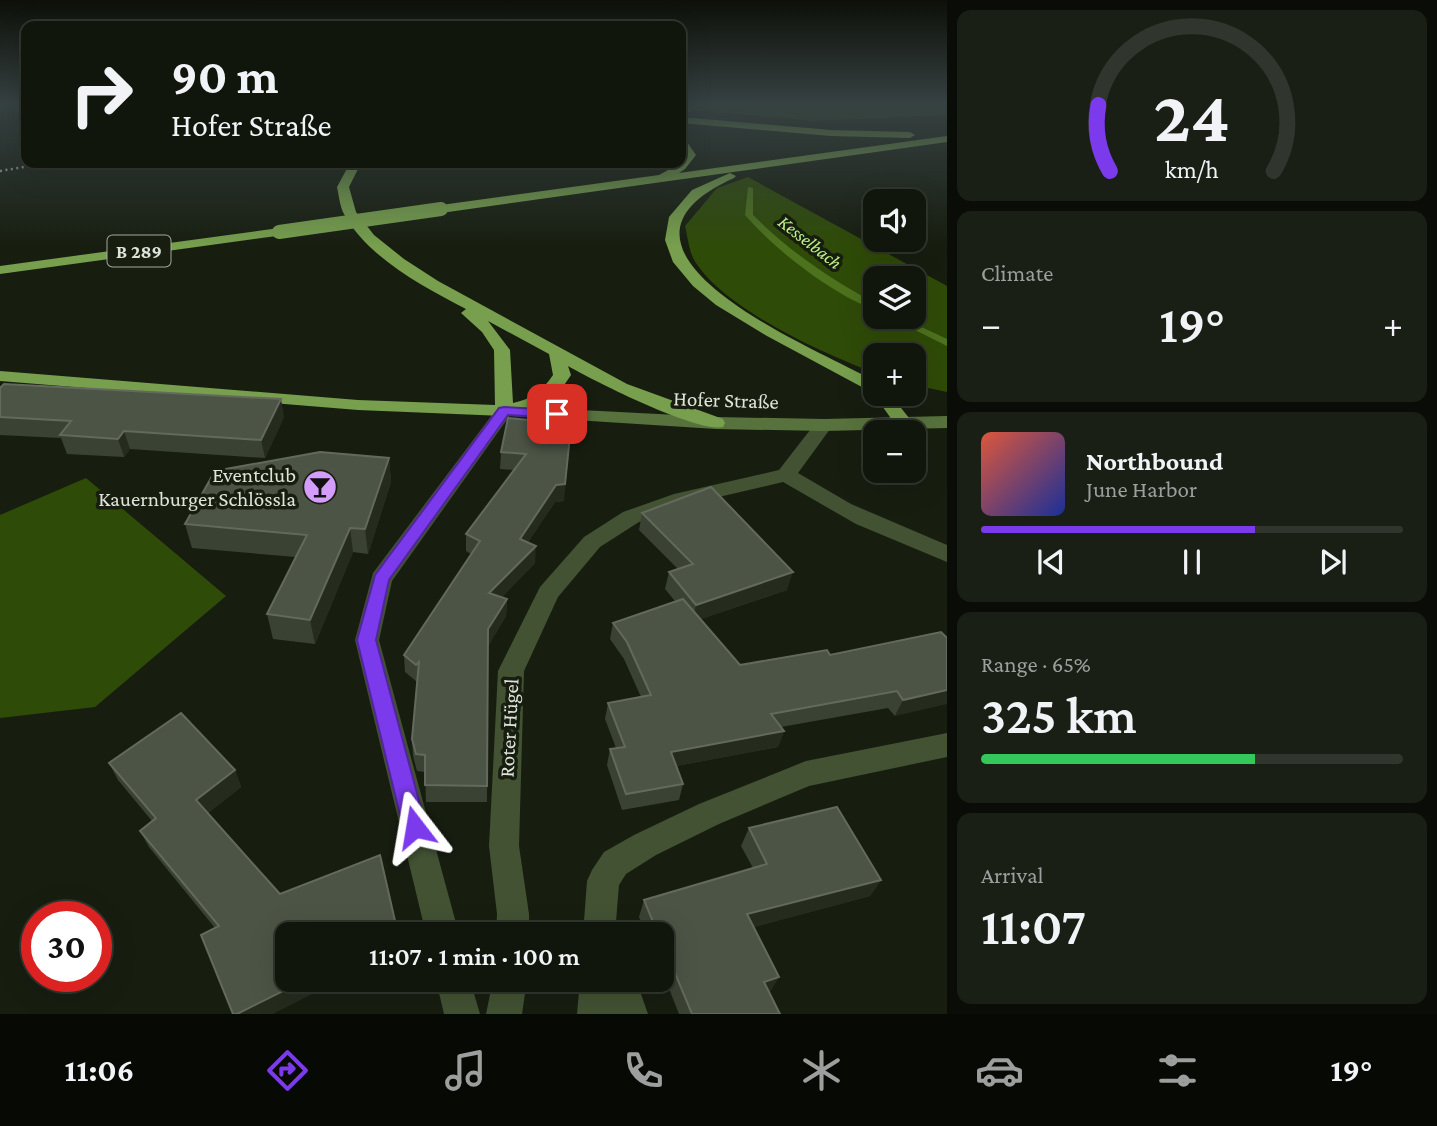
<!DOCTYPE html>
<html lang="en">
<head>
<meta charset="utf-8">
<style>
  :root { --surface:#11160c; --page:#1a1f15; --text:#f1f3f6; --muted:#9c9f9d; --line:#30352d; --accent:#7c3aed }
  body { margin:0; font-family:"Crimson Pro",serif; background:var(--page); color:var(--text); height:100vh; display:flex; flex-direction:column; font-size:26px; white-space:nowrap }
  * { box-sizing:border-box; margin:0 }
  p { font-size:23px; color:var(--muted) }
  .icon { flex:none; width:38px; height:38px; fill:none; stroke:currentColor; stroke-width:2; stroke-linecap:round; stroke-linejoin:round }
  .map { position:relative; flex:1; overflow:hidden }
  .side { display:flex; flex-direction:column; gap:10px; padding:10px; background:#090c07; width:490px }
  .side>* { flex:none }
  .guide { position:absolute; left:21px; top:21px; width:665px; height:147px; border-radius:14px; box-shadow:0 7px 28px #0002,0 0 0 2px var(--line); background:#11160c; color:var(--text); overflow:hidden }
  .buttons { position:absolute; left:863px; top:189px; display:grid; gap:14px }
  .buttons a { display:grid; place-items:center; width:63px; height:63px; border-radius:14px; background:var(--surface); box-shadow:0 7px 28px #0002,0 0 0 2px var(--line); font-size:35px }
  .speed { position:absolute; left:21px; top:901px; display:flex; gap:14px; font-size:35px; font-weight:700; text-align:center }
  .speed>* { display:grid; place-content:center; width:91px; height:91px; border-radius:50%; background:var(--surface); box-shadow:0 7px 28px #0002,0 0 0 2px var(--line); line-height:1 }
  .speed .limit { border:10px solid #d22; background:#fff; color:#111 }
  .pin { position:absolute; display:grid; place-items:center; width:60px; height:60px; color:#fff; margin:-30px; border-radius:14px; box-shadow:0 4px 10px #0006 }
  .me { position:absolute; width:77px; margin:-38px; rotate:346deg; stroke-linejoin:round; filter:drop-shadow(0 0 5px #0008) }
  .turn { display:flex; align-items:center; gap:24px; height:147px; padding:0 35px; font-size:32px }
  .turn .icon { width:91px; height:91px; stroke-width:2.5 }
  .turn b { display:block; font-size:49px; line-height:60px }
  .big { font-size:52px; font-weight:600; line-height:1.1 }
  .side .widget { flex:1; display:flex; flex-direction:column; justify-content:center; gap:10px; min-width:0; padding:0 24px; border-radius:14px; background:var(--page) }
  .side .dial { align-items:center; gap:0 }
  .dial svg { height:182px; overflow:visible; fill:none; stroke:var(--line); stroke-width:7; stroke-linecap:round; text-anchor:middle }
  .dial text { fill:var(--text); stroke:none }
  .song { display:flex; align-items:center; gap:21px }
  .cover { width:84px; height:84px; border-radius:10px; background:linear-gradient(135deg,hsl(10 70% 55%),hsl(230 70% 35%)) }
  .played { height:7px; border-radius:4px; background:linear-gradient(90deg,var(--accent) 65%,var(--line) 65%) }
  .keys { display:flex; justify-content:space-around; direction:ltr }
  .heat { display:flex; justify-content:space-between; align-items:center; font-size:38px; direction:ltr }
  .charge { height:10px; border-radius:5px; background:linear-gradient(90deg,#34c759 65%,var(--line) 0) }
  .trip { position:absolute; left:275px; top:922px; width:399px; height:70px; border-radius:14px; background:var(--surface); box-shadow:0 7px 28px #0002,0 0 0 2px var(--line); font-weight:600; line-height:70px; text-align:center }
  .tab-bar { display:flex; height:112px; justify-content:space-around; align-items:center; background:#070905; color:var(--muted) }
  .tab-bar .icon { width:49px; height:49px }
  .tab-bar .current { color:var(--accent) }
  .tab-bar b { font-size:32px; color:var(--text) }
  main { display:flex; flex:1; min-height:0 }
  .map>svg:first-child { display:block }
  .forest { fill:#2f4b08; fill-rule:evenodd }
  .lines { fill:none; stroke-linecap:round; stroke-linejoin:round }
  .stream { fill:#4d721e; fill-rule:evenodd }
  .street { fill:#425233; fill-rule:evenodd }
  .secondary { fill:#58723e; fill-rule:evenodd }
  .highway { fill:#779f4d; fill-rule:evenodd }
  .rail { stroke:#b7bdb3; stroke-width:2.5; stroke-dasharray:2 3.5; stroke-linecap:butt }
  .highway-bridge { stroke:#779f4d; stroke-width:14 }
  .wall { fill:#3a4234 }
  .shaded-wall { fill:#252c1e }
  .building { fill:#4c5446; stroke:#636a5d; stroke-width:2 }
  .route { fill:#7c3aed; stroke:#51269a; stroke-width:2 }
  .labels { text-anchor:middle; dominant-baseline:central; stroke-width:7; stroke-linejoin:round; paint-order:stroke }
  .far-water-label { font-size:19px; font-style:italic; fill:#bbf184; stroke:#171e10 }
  .shield { fill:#171e10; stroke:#a3a99e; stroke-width:2 }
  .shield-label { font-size:19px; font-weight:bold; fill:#dfe4db }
  .street-label { font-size:21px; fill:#dfe4db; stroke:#171e10 }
  .poi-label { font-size:21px; fill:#dfe4db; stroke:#171e10; text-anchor:end }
</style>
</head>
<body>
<main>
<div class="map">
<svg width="947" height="1014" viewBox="0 0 947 1014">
  <rect width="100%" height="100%" fill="#171e10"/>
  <g class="forest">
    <polygon points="681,104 827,108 947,106 947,115 813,121 681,109"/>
    <path d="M 748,177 L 947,286 L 947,392 L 914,385 L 914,355 L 875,355 L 875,373 C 822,353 727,310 696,263 C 689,253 688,238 685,226 L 717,188 ZM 875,278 L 914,278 L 914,317 L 875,317 Z"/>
    <polygon points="86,478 226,596 95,707 0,718 0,515"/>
  </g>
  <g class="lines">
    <g class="stream">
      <polygon points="682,104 688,104 692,112 688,112"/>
      <path d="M 748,187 L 753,188 L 753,215 C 789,251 830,279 875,303 L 875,310 C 832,294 775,250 745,215 Z"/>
      <polygon points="889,317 900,317 947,339 947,346"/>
    </g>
    <g class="street">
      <polygon points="504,406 513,411 392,581 379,640 459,934 426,934 355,640 373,573 498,407"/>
      <polygon points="824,419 833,425 798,473 851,504 947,545 947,562 856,524 783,482 680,506 639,522 600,547 558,597 524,671 519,846 529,914 529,934 496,934 497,914 489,846 498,671 540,587 584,537 623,512 674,494 779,470 817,421"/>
      <polygon points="947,733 947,757 809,786 719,824 656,855 626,874 619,885 615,934 583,934 587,881 592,870 604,852 634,835 699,804 806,761"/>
      <polygon points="436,980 470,980 480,1014 444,1014"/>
      <polygon points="493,980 527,980 522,1014 486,1014"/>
      <polygon points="580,980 636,980 648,1014 577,1014"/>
    </g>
    <polygon class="secondary" points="504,406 716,417 824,419 947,416 947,428 824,431 716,429 498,415 495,411 498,407"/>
    <g class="highway">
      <polygon points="681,117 831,130 910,132 915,135 910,138 831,136 681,123"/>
      <polygon points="947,136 947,142 441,213 435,209 441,205 659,175 681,163 684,155 681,149 681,138 685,139 696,155 685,169 679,173"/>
      <path d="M 350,163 L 361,163 L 349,187 L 356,212 L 374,235 L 404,259 L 438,281 L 627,384 L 723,419 L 725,423 L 723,427 C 697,433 594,381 568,366 L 571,375 L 556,397 L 539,408 L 504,416 L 358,410 L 0,381 L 0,371 L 358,400 L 495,405 L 494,350 L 482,332 L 461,313 L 466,309 C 424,287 368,258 344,214 C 340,207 339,196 337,187 ZM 488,321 L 549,354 L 553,375 C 542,391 532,399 513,403 L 510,350 Z"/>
      <path d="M 730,173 L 736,176 L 734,178 C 573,250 814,348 875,381 L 875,394 L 890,394 L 913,423 L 911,427 L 897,427 L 873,393 L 767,336 L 716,305 L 693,286 L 673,262 L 665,240 L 669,217 L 692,190 Z"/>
      <polygon points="279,228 284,229 284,235 0,274 0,266"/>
    </g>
    <polyline class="rail" points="0,171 48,163"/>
    <polyline class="highway-bridge" points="279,232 441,209"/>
  </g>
  <g class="wall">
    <polygon points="0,388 284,417 265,458 130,449 124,457 67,454 61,438 0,435"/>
    <polygon points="508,418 564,501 555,502 528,542 535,563 502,597 507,599 506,616 488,646 487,802 426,802 425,772 417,771 413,756 412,739 417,682 405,672 404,655 471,554 466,551 466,534 514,470 500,469 501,452"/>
    <polygon points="389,458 391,482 368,554 353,552 315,644 273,639 267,614 295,557 192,548 185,524"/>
    <polygon points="642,513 787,590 701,619 740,665 830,655 941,632 895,716 888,708 781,727 784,731 778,747 676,766 683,784 679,800 622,810 607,765 610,749 616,748 605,719 608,703 641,697 624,659 610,639 613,623 675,601 665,589 669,572 678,569 639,530"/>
    <polygon points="109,763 235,770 241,787 208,813 339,980 272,1014 233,1014 215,928 149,847 140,831 152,821 118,780"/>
    <polygon points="749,828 881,880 870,896 754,927 779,977 769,992 780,1014 679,1014 662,971 662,934 646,934 639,917 644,900 753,868 741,846"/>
  </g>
  <g class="shaded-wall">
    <polygon points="281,399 284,417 265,458 261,440"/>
    <polygon points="572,422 564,501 555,502 519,556 520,539"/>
    <polygon points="124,431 130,449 124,457 118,439"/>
    <polygon points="389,458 391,482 368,554 365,529"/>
    <polygon points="350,528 353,552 315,644 310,620"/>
    <polygon points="536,546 535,563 489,610 489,593"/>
    <polygon points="793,572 787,590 692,622 696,605"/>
    <polygon points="507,599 506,616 488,647 488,629"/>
    <polygon points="947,690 947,704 895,716 903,700"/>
    <polygon points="784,731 778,747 666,768 671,752"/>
    <polygon points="235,770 241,787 203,817 196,800"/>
    <polygon points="881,880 870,896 740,931 747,914"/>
    <polygon points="779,977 770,992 755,997 764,982"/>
    <polygon points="305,980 339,980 272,1014 237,1014"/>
  </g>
  <g class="building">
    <polygon points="4,384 281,399 261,440 124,431 118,439 60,435 71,421 0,417 0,388"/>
    <polygon points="562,405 573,406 565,484 556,485 520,539 536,546 489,593 507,599 488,629 487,786 425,785 425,755 416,754 412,739 419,662 416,665 404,655 480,541 466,534 526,454 501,452 508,418 550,422"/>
    <polygon points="320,452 389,458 365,529 350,528 310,620 267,614 307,535 185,524 215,471"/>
    <polygon points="711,487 793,572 696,605 669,572 693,564 642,513"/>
    <polygon points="683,599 740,665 827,650 830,655 941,632 947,638 947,690 903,700 897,691 771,714 784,731 671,752 683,784 626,794 610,749 625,747 608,703 651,695 627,642 613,623"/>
    <polygon points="181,713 235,770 196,800 280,894 380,855 398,934 287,934 287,980 305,980 237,1014 233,1014 201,935 219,926 140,831 156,818 109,763"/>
    <polygon points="837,807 881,880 747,914 779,977 764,982 780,1014 692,1014 662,942 662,934 658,934 644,900 767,864 749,828"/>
  </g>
  <linearGradient id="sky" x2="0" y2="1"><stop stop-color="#0d1009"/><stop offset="0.42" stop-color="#364142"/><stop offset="1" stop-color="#364142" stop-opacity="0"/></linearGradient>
  <rect width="947" height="246" fill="url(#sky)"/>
  <polygon class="route" points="504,407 557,410 564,414 557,418 508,415 389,580 376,640 426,827 423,835 415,838 407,835 403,827 357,640 375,575 499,408"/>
  <defs>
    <g id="bar-disc" transform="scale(1.75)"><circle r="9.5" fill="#d49cfb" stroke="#171e10"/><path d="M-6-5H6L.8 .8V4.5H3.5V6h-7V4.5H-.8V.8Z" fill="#111"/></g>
  </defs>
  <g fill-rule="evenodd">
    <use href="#bar-disc" x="320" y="487"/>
  </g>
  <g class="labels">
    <g class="far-water-label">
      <text transform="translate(810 242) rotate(38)">Kesselbach</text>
    </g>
    <rect class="shield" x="107.5" y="235.5" width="63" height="31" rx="5"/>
    <g class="shield-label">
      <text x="139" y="251">B 289</text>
    </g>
    <g class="street-label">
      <text transform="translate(726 400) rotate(2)">Hofer Straße</text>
      <text transform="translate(509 728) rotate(-87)">Roter Hügel</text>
    </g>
    <g class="poi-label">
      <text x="296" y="475">Eventclub<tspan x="296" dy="24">Kauernburger Schlössla</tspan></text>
    </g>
  </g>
</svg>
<div class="buttons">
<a><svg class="icon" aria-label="sound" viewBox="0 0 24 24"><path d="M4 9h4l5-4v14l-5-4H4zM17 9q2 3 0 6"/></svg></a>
<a><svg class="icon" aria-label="layers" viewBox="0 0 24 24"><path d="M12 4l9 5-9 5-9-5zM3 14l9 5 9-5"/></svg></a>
<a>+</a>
<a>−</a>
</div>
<div class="speed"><div class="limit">30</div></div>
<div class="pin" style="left:557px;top:414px;background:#d93025"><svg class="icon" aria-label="arrive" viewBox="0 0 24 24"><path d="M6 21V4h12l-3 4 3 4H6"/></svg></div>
<svg class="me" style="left:415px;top:827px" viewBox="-20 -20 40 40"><path d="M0-17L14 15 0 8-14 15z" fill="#7c3aed" stroke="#fff" stroke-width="4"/></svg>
<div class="trip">11:07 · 1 min · 100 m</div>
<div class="guide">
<div class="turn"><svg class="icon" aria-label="right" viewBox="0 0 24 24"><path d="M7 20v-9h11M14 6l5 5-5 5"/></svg><div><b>90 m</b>Hofer Straße</div></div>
</div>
</div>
<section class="side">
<div class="widget dial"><svg viewBox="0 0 100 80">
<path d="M14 69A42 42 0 1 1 86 69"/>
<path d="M14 69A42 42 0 0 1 9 40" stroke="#7c3aed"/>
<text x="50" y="56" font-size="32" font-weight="700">24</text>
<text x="50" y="72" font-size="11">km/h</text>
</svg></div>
<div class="widget"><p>Climate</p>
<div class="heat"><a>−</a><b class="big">19°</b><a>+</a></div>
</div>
<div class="widget">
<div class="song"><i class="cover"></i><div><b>Northbound</b><p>June Harbor</p></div></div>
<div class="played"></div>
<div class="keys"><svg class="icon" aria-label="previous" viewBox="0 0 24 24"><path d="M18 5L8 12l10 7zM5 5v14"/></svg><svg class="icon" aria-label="pause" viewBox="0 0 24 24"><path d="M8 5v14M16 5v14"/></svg><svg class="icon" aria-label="next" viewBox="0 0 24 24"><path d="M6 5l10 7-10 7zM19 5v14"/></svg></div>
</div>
<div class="widget"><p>Range · 65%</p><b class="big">325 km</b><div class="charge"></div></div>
<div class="widget"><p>Arrival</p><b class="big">11:07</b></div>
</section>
</main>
<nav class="tab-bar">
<b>11:06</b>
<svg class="icon current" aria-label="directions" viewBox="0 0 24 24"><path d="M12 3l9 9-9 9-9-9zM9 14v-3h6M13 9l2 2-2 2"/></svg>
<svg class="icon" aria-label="music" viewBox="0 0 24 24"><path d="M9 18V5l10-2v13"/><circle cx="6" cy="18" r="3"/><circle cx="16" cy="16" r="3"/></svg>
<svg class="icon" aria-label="phone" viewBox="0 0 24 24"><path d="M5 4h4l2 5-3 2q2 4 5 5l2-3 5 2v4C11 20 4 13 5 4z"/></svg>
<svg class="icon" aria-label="climate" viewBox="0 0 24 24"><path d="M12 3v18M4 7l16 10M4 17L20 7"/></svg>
<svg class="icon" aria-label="car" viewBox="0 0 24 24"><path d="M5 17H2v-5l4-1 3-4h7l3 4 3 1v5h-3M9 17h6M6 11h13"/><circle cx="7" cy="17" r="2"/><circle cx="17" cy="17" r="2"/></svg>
<svg class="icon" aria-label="filters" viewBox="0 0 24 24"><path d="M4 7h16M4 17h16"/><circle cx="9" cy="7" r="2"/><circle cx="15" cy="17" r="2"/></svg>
<b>19°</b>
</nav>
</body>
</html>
